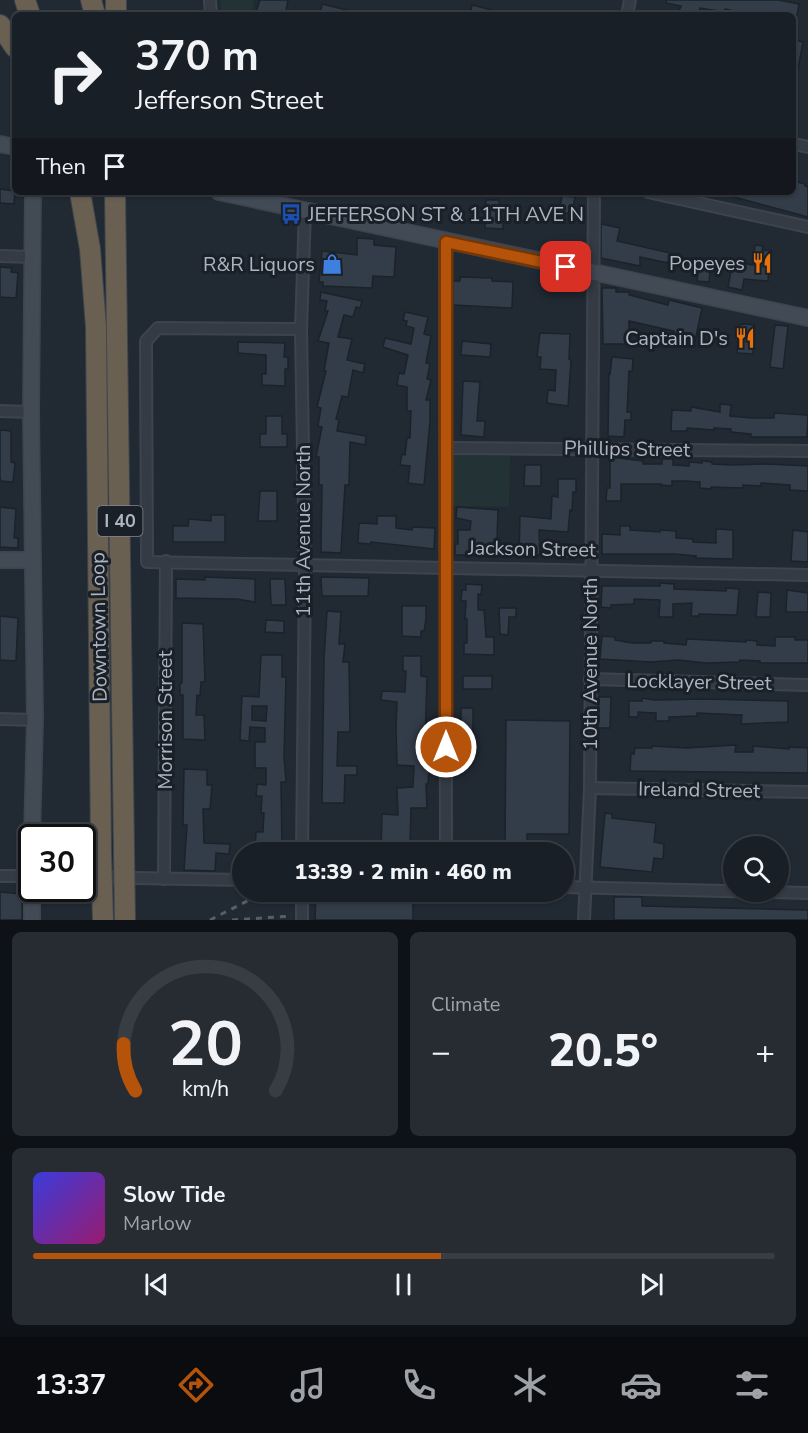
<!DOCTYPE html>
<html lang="en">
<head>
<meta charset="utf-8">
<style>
  :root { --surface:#191f26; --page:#262c32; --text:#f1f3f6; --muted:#9fa2a7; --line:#373d43; --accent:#b45309 }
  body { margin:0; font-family:"Nunito Sans",sans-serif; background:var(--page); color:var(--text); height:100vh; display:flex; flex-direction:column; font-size:22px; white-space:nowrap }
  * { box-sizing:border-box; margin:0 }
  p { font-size:20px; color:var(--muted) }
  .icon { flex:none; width:33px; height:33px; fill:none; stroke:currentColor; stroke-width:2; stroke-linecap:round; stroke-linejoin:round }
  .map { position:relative; height:920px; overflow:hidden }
  .drawer { display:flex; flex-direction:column; gap:12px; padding:12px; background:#0e1115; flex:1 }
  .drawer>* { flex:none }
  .guide { position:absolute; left:12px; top:12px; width:784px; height:183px; border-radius:9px; box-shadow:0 2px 4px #0004,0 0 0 2px var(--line); background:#191f26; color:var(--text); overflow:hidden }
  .fabs { position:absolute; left:723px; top:836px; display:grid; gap:12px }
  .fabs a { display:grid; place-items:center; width:66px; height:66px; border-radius:50%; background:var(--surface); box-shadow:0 2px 4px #0004,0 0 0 2px var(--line); font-size:30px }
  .speed { position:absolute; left:18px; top:824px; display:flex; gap:12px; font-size:30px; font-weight:700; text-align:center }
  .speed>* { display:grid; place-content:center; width:78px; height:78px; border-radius:50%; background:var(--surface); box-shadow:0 2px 4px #0004,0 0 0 2px var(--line); line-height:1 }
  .speed .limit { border:3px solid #111; border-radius:9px; background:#fff; color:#111 }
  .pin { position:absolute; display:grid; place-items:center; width:51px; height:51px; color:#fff; margin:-26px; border-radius:12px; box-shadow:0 3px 9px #0006 }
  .me { position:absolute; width:66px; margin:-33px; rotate:0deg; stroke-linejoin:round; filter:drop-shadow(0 0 4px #0008) }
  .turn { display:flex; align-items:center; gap:21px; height:126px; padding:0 24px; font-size:27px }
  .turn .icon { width:78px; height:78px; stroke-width:2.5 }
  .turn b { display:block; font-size:42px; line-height:51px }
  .then { display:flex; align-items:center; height:57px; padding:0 24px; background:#0003; gap:12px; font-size:22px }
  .big { font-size:45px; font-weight:800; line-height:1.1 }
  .drawer .tile { flex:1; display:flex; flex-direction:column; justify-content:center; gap:9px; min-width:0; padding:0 21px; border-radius:9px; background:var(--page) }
  .drawer .dial { align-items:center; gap:0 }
  .dial svg { height:156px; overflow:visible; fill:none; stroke:var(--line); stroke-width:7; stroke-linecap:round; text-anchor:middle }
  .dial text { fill:var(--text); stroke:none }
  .song { display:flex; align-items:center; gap:18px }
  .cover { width:72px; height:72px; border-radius:9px; background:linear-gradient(135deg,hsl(240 70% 55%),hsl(320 70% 35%)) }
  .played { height:6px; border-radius:3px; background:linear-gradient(90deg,var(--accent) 55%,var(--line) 55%) }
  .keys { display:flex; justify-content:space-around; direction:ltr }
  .heat { display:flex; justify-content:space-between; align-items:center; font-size:33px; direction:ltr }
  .drawer .tiles { flex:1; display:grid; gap:12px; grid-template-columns:1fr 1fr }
  .tile:last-child { grid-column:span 2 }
  .trip { position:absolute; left:232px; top:842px; width:342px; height:60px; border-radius:30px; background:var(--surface); box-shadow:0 2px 4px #0004,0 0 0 2px var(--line); font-weight:800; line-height:60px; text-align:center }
  .menu { display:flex; height:96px; justify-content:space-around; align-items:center; background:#0a0c0f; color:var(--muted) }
  .menu .icon { width:42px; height:42px }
  .menu .current { color:var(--accent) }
  .menu b { font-size:27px; color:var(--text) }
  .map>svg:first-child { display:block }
  .green { fill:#233234 }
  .building { fill:#333d49; stroke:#1b222a; stroke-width:1.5; fill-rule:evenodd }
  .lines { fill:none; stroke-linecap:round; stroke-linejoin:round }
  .street-casing { stroke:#3d444d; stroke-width:14 }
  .secondary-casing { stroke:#3d444d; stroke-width:18 }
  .highway-casing { stroke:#3e454e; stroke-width:22 }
  .street { stroke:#343b44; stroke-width:10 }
  .secondary { stroke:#424a56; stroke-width:15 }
  .highway { stroke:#696052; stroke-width:20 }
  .rail { stroke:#565f6a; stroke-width:3; stroke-dasharray:6 6; stroke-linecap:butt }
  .highway-bridge-casing { stroke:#3e454e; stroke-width:22; stroke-linecap:butt }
  .highway-bridge { stroke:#696052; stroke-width:20 }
  .route-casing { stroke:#753606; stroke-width:15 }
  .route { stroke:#b45309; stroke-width:10 }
  .labels { text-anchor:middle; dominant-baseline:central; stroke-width:6; stroke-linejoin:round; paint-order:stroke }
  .shield { fill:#1a2028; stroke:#828893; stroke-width:1.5 }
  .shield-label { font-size:18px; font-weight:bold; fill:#aeb5c1 }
  .poi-label { font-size:20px; fill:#aeb5c1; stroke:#1a2028; text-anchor:end }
  .street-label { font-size:20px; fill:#aeb5c1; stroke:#1a2028 }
</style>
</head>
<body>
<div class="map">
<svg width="808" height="920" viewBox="0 0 808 920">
  <rect width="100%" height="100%" fill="#212933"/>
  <g class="green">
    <polygon points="220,0 254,0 252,15 221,14"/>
    <polygon points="452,455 510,456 509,507 451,506"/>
  </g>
  <g class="building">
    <polygon points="260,0 288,0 285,15 267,15 256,12"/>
    <polygon points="666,0 778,0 799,4 797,15 751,15 725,9 725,12 700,8 698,15 693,15 679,11 681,6 666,3"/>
    <polygon points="322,4 355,12 355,15 320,15"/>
    <polygon points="472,5 500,12 500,15 470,15"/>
    <polygon points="794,40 803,42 797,74 794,74"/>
    <polygon points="794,181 805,184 805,186 808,187 808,217 723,194 724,192 794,192"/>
    <polygon points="0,189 15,191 14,204 0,203"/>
    <polygon points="562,196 575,197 572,214 559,212"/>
    <polygon points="486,200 499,200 499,221 503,221 503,229 485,228"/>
    <polygon points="601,224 620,228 617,241 670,253 668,263 640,257 640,266 601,258"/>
    <polygon points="357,238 374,239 374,245 396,247 394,277 373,276 372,288 323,286 323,282 319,282 322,251 357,255"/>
    <polygon points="755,245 763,246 762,250 770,251 768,281 744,279 742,290 728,287 733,261 753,265"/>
    <polygon points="700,258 711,259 709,282 697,281"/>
    <polygon points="0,267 12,268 11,272 18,273 16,298 0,297"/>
    <polygon points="460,277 492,278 492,281 513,282 512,308 453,305 453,281 460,281"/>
    <polygon points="602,288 616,288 616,292 629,292 629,295 668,305 669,300 702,308 695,341 673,334 674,331 629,321 629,344 603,344"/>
    <polygon points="321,292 362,301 360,308 356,307 353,317 344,315 338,337 352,339 347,360 365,364 363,373 353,370 348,397 342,396 336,419 339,420 337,431 366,436 365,445 350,442 349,485 345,485 341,553 321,552 322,485 319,485 319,457 316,457 322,427 318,426 321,408 317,407 326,371 324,371 329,343 318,341 328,311 325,311 327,301 320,300"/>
    <polygon points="405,312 428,317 424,334 431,336 426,363 430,364 427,379 431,380 426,400 430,400 430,421 424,485 408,483 410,466 400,465 402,454 405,455 407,438 410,438 411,411 407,411 407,387 397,385 399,373 404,374 408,355 383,347 385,338 411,344 414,328 406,326 407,321 403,320"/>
    <polygon points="745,324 754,325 753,354 737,353 739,325"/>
    <polygon points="775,325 788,326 783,369 770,367"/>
    <polygon points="540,333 570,334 569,359 571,360 568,406 547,403 548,390 555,391 556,370 540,369 541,357 537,357"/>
    <polygon points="462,341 491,344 490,357 461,355"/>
    <polygon points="238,342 285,343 284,357 288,357 288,369 285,369 285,386 262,385 262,374 266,374 266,355 238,353"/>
    <polygon points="612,357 633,359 632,372 629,371 627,412 631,412 631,420 625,420 624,437 608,436 609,374 610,374"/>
    <polygon points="463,381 480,382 477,421 485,421 484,437 461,435"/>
    <polygon points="720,404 731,405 730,416 752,418 774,418 774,413 808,415 807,437 751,437 751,434 731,432 731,429 714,428 714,430 687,428 687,431 671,431 672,410 691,411 691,407 720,412"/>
    <polygon points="266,416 282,416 282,434 287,434 287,447 260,447 260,434 266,434"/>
    <polygon points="0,430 11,431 11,462 15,463 13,482 1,481 0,478"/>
    <polygon points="610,457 643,461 643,464 662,464 662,459 673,459 673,465 689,466 689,462 702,463 702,461 712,462 712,464 732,465 767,464 808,466 808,491 790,490 790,485 761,483 761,486 743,485 743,488 711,487 711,489 700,488 700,482 685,481 672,481 672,486 661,485 661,484 621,484 621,501 606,501 607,488 610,488"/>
    <polygon points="525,465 541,465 541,486 524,486"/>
    <polygon points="558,479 576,479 576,492 573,492 572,511 570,510 568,532 539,530 540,555 519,555 520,516 551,519 552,496 558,497"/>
    <polygon points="260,491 277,491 277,521 258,521"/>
    <polygon points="0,507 16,509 14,538 18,538 18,548 0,547"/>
    <polygon points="457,507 498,510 497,539 499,539 498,555 455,555 455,544 458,544 458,530 470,530 471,521 456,518"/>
    <polygon points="211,515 225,515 225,542 173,542 173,526 188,526 189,519 211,521"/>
    <polygon points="377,516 396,516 396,528 412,530 413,527 435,528 434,549 371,542 370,544 358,543 359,523 377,524"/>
    <polygon points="620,526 630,526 630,530 660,532 660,530 676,531 676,538 693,539 693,542 716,543 716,529 733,530 733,559 696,558 696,556 675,554 602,554 602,534 620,535"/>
    <polygon points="793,530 808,532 808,562 791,561"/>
    <polygon points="557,546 573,547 573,559 556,558"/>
    <polygon points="205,577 255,579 255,602 237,599 176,598 176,579 205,580"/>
    <polygon points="321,577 369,578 368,596 322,596"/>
    <polygon points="270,579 285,579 286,605 271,605"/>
    <polygon points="660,583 674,584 674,589 726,591 726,588 739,589 737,615 699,614 699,616 691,616 692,603 673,604 673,617 659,617 660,600 634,599 634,604 611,605 611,608 601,607 602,586 660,586"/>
    <polygon points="466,584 482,585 481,595 478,594 478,610 484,610 486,637 494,637 494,655 464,654 464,643 467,643 467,619 465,619 466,601 461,601 462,590 466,590"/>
    <polygon points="787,590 808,593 808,612 786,612"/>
    <polygon points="758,592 771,593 770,617 756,617"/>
    <polygon points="402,606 426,606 426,619 424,631 421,631 421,637 402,636"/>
    <polygon points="499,608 516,608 516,617 509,617 508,635 500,634"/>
    <polygon points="327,611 341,612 339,644 345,644 343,662 349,662 350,732 338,732 337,766 357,766 357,775 345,775 344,803 322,803 324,659"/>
    <polygon points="0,616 18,618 16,661 0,660"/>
    <polygon points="266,620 284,621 284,633 265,632"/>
    <polygon points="182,623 203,624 205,682 201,682 200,696 197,695 196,715 204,715 205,740 183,739 183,695 180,695 180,683 182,683"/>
    <polygon points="602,636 615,637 615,640 632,643 651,643 651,641 664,641 664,643 686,645 687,639 746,642 746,640 757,641 757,645 775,646 775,637 795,637 795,640 808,640 808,663 760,663 760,661 740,660 739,662 707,663 678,660 651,662 600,659"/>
    <path d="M 261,655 L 282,655 L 282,677 L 286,677 L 284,756 L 286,782 L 281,782 L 282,852 L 255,852 L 256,832 L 263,832 L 264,813 L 261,813 L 262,796 L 256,796 L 257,784 L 266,785 L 266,768 L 255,768 L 255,742 L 265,742 L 265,728 L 250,727 L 249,741 L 240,740 L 242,696 L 259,697 ZM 252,706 L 267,706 L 266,721 L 252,720 Z"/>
    <polygon points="403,656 421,656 421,676 427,677 425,746 427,746 426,769 429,769 428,784 426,784 427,808 411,808 410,844 430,845 430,852 381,852 382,814 398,815 397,788 413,787 414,766 397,765 396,728 397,702 381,700 382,691 405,692 406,671 403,671"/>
    <rect x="463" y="676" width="29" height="13"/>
    <polygon points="599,697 611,697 610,728 598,728"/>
    <polygon points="642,698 655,700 703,699 788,701 788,722 741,724 742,715 697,713 697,716 669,717 669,721 656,721 656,713 638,712 638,717 629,717 629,701 642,701"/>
    <rect x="461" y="708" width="12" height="47"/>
    <polygon points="506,720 570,721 569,834 527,834 527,852 505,852"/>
    <polygon points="736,745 735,752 753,752 753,746 789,749 789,747 808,748 808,773 630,771 631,754 634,754 635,748 652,748 652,746 687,748"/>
    <polygon points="184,769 207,770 207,785 212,785 210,809 203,809 204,843 230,844 229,854 216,853 215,871 184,870 187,825 183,825"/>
    <polygon points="605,813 612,814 612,818 656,823 654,842 664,844 663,859 654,858 652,872 600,867"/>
    <polygon points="0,892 22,894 22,920 0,920"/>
    <polygon points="316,894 413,895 413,920 315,920"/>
    <polygon points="614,897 642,897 642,906 808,910 808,920 614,920"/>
  </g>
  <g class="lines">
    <g class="street-casing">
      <g id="street">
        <polyline points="210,0 211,15"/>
        <polyline points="627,15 630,0"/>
        <polyline points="794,144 808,147"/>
        <polyline points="648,192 808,227"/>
        <polyline points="445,241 446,852"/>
        <polyline points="0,256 32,257"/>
        <polyline points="301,329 158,328 146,341 147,562 808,575"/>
        <polyline points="0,411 31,412"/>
        <polyline points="445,448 808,451"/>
        <polyline points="590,679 808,685"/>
        <polyline points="0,719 35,720"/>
        <polyline points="590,788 808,792"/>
        <polyline points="302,852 305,573 301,329 305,210"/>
        <polyline points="0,876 32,876"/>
        <polyline points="82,877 243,880"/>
        <polyline points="164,879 166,561"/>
        <polyline points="564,887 808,893"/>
        <polyline points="302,891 302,920"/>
        <polyline points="584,920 590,788 594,192"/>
      </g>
    </g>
    <g class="secondary-casing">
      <g id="secondary">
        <polyline points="0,144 15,147"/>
        <polyline points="219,192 808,318"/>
        <polyline points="0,560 33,560"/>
        <polyline points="32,837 35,720 31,412 33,192"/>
        <polyline points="32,839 32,920"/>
      </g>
    </g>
    <g class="highway-casing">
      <g id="highway">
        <polyline points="25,0 30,15"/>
        <polyline points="91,0 95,15"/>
        <polyline points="116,15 116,0"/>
        <polyline points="0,25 15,47"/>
        <polyline points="80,192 90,249 96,327 101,853"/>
        <polyline points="115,192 124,850"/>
      </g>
    </g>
    <use href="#street" class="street"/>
    <use href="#secondary" class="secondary"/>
    <use href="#highway" class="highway"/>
    <g class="rail">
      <polyline points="210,920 249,900 273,891"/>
      <polyline points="232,920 292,916"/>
    </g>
    <g class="highway-bridge-casing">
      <g id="highway-bridge">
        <polyline points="124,850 125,920"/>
        <polyline points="101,853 103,920"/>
      </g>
    </g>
    <use href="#highway-bridge" class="highway-bridge"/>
  </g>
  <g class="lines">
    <g class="route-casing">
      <polyline id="route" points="446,747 446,242 566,267"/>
    </g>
    <use href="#route" class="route"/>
  </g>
  <defs>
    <g id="bus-bare" transform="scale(1.62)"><path d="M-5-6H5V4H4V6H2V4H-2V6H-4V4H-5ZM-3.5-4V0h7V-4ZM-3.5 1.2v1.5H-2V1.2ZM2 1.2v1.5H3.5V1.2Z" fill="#1a4fb4" stroke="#1a2028" stroke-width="2.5" paint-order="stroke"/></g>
    <g id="restaurant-bare" transform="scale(1.62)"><path d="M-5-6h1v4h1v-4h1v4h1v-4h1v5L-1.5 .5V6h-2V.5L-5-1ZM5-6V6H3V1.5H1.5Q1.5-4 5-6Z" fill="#e8710a" stroke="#1a2028" stroke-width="2.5" paint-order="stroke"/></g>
    <g id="shop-bare" transform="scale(1.62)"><path d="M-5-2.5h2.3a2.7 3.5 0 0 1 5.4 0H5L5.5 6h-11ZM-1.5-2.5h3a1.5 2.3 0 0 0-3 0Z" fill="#3f7fe0" stroke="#1a2028" stroke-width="2.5" paint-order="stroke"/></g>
  </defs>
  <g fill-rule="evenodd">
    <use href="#bus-bare" x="291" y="214"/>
    <use href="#restaurant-bare" x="762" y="263"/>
    <use href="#shop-bare" x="332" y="264"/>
    <use href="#restaurant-bare" x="745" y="338"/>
  </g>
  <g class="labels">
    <rect class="shield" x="97.5" y="506" width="45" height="30" rx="4.5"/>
    <g class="shield-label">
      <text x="120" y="521">I 40</text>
    </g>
    <g class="poi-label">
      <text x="308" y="214" text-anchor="start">JEFFERSON ST &amp; 11TH AVE N</text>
      <text x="745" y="263">Popeyes</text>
      <text x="315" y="264">R&amp;R Liquors</text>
      <text x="728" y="338">Captain D's</text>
    </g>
    <g class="street-label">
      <text transform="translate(627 449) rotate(1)">Phillips Street</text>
      <text transform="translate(303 531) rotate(-90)">11th Avenue North</text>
      <text transform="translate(532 549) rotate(1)">Jackson Street</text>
      <text transform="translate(99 627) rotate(-91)">Downtown Loop</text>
      <text transform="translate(590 664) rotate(-90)">10th Avenue North</text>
      <text transform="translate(699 682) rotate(1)">Locklayer Street</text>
      <text transform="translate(165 720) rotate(-90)">Morrison Street</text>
      <text transform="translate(699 790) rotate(1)">Ireland Street</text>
    </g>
  </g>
</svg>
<div class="fabs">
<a><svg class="icon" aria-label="search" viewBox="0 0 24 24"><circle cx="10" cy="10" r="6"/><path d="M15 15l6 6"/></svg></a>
</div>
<div class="speed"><div class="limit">30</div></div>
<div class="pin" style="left:566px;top:267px;background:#d93025"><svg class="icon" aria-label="arrive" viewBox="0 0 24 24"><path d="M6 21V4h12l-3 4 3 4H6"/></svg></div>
<svg class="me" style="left:446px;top:747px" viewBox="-20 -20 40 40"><circle r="17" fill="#b45309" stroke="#fff" stroke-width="3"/><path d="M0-11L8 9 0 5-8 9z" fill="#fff"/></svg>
<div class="trip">13:39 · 2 min · 460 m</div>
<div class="guide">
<div class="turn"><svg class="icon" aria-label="right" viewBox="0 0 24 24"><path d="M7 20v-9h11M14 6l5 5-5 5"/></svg><div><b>370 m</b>Jefferson Street</div></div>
<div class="then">Then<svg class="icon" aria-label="arrive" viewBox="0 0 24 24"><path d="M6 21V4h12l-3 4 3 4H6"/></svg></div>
</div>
</div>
<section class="drawer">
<div class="tiles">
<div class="tile dial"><svg viewBox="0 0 100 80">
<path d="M14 69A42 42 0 1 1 86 69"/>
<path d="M14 69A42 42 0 0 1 8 45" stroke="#b45309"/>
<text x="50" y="56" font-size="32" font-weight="700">20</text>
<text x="50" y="72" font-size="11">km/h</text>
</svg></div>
<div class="tile"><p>Climate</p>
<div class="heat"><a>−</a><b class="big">20.5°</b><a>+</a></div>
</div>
<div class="tile">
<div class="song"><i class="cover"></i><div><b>Slow Tide</b><p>Marlow</p></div></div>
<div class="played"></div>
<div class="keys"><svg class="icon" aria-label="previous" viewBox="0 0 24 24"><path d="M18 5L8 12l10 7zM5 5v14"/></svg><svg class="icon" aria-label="pause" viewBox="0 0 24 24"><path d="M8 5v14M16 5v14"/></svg><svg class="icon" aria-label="next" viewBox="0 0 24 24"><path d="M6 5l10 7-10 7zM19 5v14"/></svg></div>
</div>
</div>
</section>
<nav class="menu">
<b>13:37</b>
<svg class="icon current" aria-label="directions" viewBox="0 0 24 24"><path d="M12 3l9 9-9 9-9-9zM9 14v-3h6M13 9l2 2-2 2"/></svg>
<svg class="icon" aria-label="music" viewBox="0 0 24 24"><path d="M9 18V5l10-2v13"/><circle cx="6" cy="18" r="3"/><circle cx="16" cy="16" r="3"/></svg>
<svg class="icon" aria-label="phone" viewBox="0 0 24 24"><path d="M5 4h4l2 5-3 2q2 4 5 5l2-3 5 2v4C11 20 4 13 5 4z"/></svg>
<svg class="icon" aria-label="climate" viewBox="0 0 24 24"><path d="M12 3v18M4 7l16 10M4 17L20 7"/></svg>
<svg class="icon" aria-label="car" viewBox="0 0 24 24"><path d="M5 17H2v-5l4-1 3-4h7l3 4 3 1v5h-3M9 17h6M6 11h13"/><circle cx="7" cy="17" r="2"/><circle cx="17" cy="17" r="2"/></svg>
<svg class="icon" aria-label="filters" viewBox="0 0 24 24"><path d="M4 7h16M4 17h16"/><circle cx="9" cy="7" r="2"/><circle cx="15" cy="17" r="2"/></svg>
</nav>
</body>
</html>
